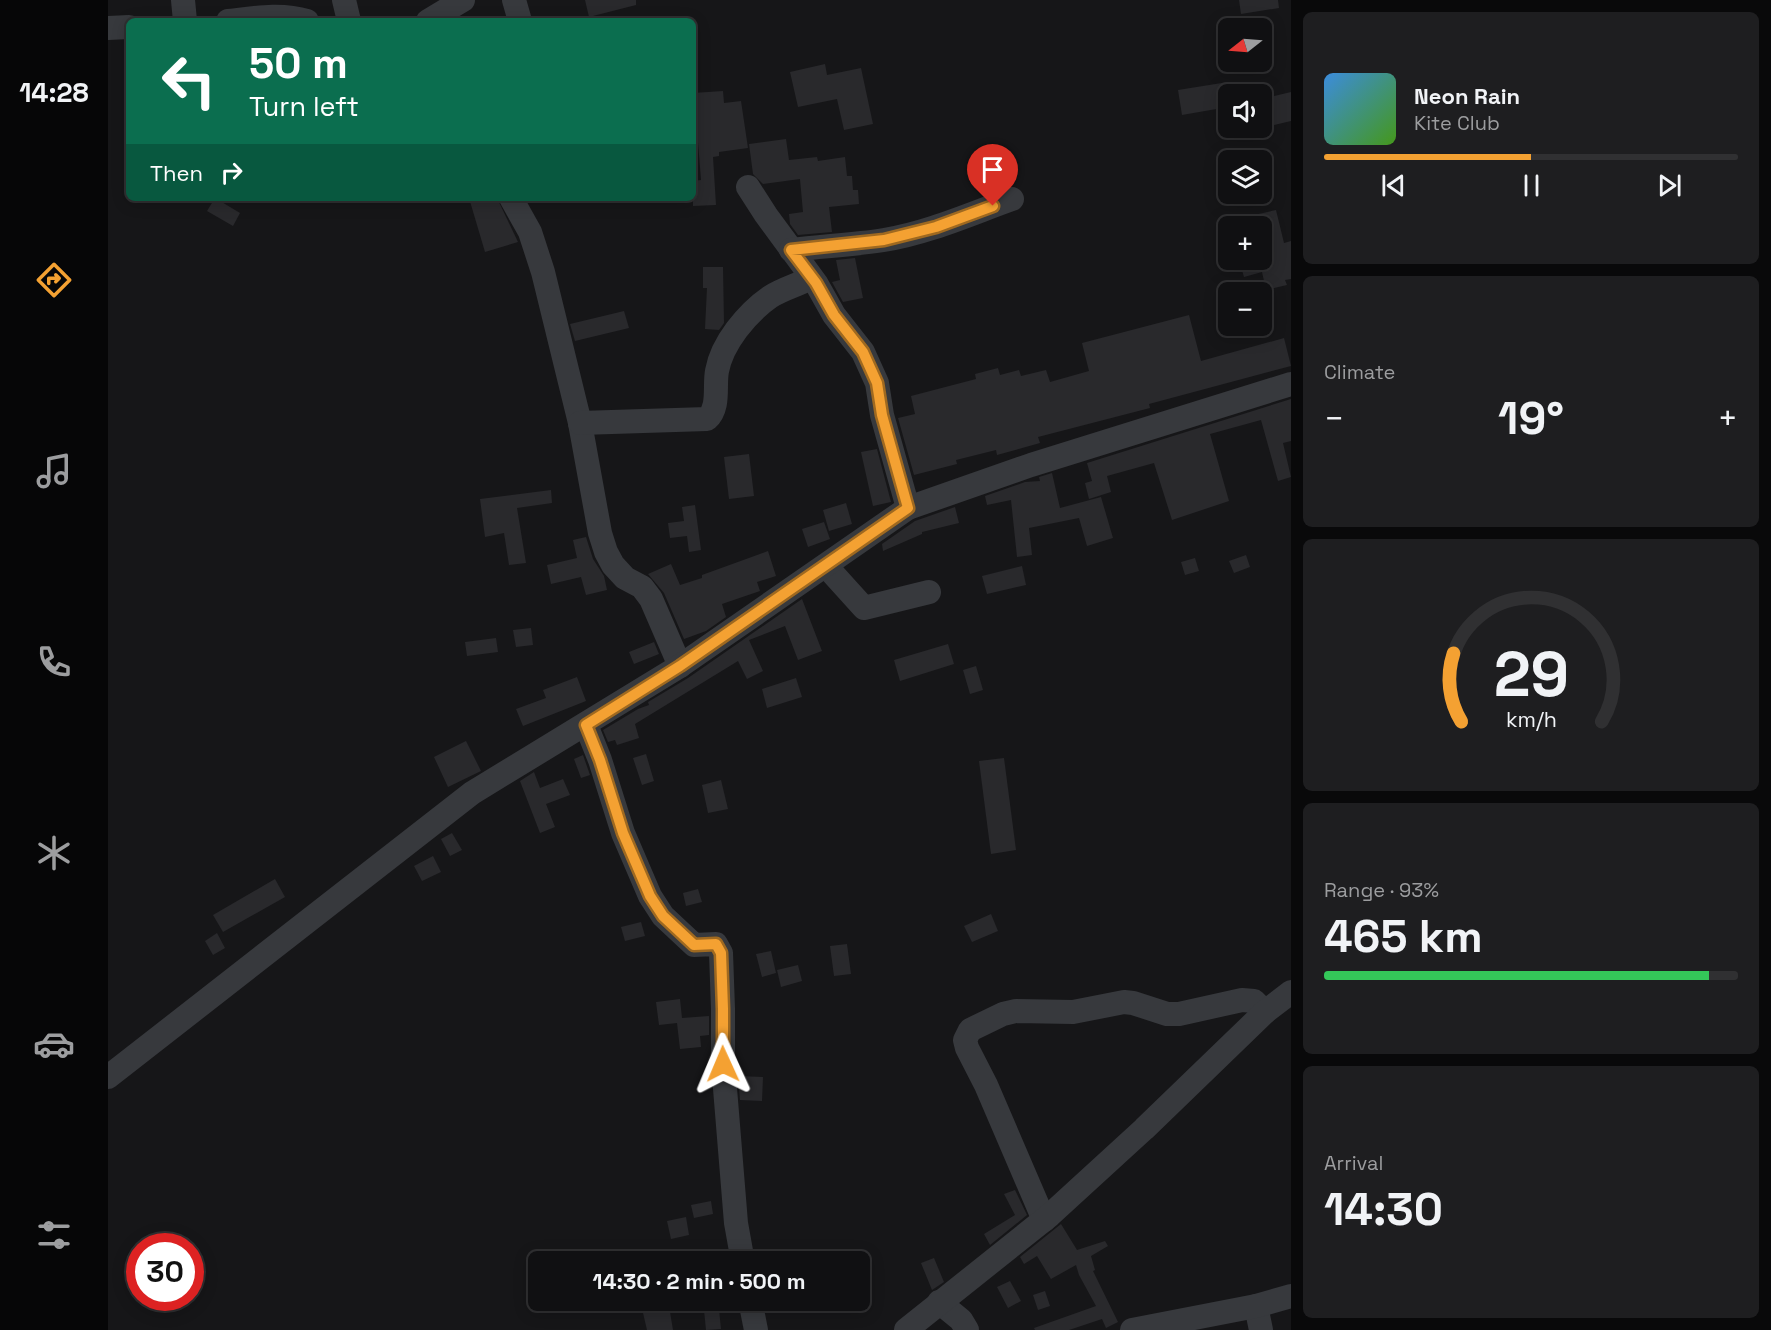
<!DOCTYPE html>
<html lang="en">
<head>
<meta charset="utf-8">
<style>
  :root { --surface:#101012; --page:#1e1e20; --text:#f1f3f6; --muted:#9c9d9f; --line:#303032; --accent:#f4a132 }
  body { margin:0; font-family:"Space Grotesk",sans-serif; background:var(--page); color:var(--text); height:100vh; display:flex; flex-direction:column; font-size:22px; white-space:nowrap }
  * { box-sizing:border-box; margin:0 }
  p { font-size:20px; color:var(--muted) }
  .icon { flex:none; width:33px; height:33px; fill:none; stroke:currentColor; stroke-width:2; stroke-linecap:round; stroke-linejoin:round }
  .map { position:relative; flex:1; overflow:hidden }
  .side { display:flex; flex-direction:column; gap:12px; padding:12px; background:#09090a; width:480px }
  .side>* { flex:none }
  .banner { position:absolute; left:18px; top:18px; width:570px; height:183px; border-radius:9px; box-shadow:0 3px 15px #0003,0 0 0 2px var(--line); background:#0b6e4f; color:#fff; overflow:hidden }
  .needle { width:39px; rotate:253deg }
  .buttons { position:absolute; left:1110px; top:18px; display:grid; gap:12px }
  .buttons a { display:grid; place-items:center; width:54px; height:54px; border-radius:9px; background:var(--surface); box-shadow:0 3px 15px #0003,0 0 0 2px var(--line); font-size:30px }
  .speed { position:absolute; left:18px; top:1233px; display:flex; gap:12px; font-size:30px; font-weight:700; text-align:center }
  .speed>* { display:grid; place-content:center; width:78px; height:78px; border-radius:50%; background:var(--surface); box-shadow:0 3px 15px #0003,0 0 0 2px var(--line); line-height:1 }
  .speed .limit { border:9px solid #d22; background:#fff; color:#111 }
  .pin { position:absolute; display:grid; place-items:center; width:51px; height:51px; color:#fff; margin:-62px -26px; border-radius:50% 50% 50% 0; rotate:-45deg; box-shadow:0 0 6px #0007 }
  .pin .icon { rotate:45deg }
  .me { position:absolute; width:66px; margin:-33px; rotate:359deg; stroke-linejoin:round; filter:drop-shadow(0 0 4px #0008) }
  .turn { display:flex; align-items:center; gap:21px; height:126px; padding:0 24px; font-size:27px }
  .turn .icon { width:78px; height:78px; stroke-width:2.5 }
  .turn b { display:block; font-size:42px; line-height:51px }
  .then { display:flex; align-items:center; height:57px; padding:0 24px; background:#0003; gap:12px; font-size:22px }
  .big { font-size:45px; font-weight:800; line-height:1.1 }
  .side .widget { flex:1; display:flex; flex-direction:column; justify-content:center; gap:9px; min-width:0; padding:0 21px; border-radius:9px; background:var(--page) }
  .side .dial { align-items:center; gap:0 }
  .dial svg { height:156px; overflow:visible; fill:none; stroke:var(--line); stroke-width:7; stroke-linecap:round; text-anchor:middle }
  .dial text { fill:var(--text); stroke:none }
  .song { display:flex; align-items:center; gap:18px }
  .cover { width:72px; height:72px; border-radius:9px; background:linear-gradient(135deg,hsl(210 70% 55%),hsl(100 70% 35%)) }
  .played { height:6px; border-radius:3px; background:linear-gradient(90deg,var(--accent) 50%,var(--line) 50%) }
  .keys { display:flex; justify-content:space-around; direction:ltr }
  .heat { display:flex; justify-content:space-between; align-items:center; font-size:33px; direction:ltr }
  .charge { height:9px; border-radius:4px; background:linear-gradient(90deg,#34c759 93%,var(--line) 0) }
  .trip { position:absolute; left:420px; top:1251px; width:342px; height:60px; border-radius:9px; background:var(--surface); box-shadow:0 3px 15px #0003,0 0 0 2px var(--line); font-weight:800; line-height:60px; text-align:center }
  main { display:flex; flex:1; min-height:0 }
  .tab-bar { display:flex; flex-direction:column; width:108px; justify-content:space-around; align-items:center; background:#060607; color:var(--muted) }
  .tab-bar .icon { width:42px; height:42px }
  .tab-bar .active { color:var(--accent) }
  .tab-bar b { font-size:27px; color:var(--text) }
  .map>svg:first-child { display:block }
  .building { fill:#29292c }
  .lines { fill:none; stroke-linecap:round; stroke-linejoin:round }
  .minor { stroke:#37393d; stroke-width:24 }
  .route-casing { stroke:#9f6920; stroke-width:15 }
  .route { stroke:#f4a132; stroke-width:10 }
</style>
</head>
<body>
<main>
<nav class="tab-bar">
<b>14:28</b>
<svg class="icon active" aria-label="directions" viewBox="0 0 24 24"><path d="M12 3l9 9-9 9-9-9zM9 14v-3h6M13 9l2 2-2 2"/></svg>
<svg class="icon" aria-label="music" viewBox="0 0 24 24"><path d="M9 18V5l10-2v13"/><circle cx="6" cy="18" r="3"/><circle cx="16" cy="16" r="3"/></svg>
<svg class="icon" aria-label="phone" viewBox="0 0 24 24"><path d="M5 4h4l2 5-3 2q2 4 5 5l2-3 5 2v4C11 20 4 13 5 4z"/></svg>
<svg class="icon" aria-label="climate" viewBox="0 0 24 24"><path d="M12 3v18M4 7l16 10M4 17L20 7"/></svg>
<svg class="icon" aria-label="car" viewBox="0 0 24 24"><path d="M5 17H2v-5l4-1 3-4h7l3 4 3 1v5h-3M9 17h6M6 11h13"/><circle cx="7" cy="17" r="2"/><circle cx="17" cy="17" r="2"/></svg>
<svg class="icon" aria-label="filters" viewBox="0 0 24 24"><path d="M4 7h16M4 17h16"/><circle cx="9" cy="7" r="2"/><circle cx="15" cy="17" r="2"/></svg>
</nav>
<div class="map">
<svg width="1183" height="1330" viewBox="0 0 1183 1330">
  <rect width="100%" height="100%" fill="#161618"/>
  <g class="building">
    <polygon points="477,0 528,0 528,5 481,17"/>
    <polygon points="1131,0 1170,0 1171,8 1133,14"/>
    <polygon points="717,64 719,75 753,68 765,124 736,130 729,99 690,107 682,72"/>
    <polygon points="1120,82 1120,107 1074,115 1070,90"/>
    <polygon points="615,91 616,103 633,101 640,148 611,152 611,156 605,157 608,205 585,206 585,181 593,180 588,117 585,117 585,93"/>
    <polygon points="1183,92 1183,121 1154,128 1154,99"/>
    <polygon points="678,139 681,160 709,157 710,161 737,157 739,176 744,176 745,190 750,190 751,204 721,207 724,232 690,235 682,224 681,214 695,212 692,179 655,184 645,174 641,144"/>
    <polygon points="107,198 132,213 125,226 99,211"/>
    <polygon points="361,198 389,198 410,242 377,252"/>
    <polygon points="1168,210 1176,243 1183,241 1183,279 1177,280 1179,285 1158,290 1154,272 1136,277 1131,260 1154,260 1154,226 1120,226 1119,221"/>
    <polygon points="747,258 755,298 735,302 724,282 732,280 728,260"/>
    <polygon points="595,267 615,267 616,323 611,330 597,329 599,288 595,288"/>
    <polygon points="516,311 521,328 467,341 462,324"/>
    <polygon points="1081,315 1093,361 1176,338 1183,366 1041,404 1042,408 930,437 932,443 889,455 888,450 848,460 849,464 806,475 790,418 807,414 803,396 868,379 867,374 890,368 892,375 911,370 913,376 938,370 942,382 981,371 974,343"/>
    <polygon points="1183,399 1183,441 1175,443 1183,477 1170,481 1153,420 1102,434 1121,501 1064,520 1046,463 999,476 1003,492 981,499 977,483 984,481 979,463"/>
    <polygon points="769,449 783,502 765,506 753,452"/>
    <polygon points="641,454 646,496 621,499 616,457"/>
    <polygon points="944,473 952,508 993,497 1005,538 979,546 971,518 921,528 924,555 909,557 903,500 879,505 877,496 917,482 932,481 931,477"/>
    <polygon points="443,490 444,503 409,508 418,563 401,565 396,533 377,537 372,499"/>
    <polygon points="738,503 744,524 721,531 715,510"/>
    <polygon points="587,505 593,550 581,552 579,536 562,538 560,523 576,521 574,507"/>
    <polygon points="847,507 851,523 814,532 814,534 775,551 774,544 807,521"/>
    <polygon points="716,522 722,539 700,547 694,529"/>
    <polygon points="478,537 485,559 496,576 499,590 478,595 473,577 443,584 439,565 469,558 465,540"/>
    <polygon points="660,551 668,576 649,582 652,591 614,604 618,617 598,631 576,639 556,593 540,574 563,564 572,585 594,578 594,575"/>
    <polygon points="1138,555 1142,567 1126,573 1121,561"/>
    <polygon points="1087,558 1091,571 1077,575 1073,562"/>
    <polygon points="914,566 918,585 879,594 874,576"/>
    <polygon points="694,599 714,651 690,660 677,626 641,640 655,671 639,679 630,661 527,724 531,738 509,745 507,740 500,742 495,730 530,709 541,705 540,702 580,678"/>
    <polygon points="423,628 425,645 408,647 405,630"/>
    <polygon points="388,638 390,652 359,656 357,642"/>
    <polygon points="546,642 551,654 526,664 521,652"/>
    <polygon points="840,644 846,664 792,681 786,660"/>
    <polygon points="868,666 875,690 862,694 855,670"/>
    <polygon points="469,677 478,701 415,726 408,709 438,698 435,690"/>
    <polygon points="688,678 694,697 659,708 654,689"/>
    <polygon points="358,741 373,771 340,787 326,757"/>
    <polygon points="538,754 546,781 534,785 525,758"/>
    <polygon points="475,755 482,775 473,778 466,759"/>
    <polygon points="896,758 908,850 883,854 871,761"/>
    <polygon points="426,772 432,788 455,779 462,795 438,804 447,827 432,833 412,781"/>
    <polygon points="613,780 620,809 600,813 594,785"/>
    <polygon points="344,833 354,850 342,856 333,839"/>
    <polygon points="325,856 333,872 314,881 306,866"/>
    <polygon points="167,879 177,897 115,932 105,915"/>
    <polygon points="590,889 594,902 578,906 575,893"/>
    <polygon points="883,914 890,931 864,942 856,926"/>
    <polygon points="533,922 537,936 517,941 513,927"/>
    <polygon points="109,933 117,948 105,955 97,941"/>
    <polygon points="739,944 743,974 726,976 722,946"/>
    <polygon points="663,951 668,973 654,977 648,954"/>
    <polygon points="690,965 694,981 673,987 669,970"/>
    <polygon points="572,999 574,1018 601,1016 601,1035 592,1036 593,1047 572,1049 569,1023 551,1025 548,1002"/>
    <polygon points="630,1076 655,1077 654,1101 632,1100"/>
    <polygon points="907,1190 919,1215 882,1245 876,1234 907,1215 896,1194"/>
    <polygon points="603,1201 605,1214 586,1218 583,1205"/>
    <polygon points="578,1217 581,1235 563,1239 559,1221"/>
    <polygon points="953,1224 969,1250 997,1241 1000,1246 983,1256 987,1270 985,1271 1010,1322 998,1328 994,1319 961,1330 927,1330 926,1328 988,1306 971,1275 968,1265 943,1279 929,1256 916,1264 912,1257"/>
    <polygon points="826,1258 836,1282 824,1290 813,1263"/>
    <polygon points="902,1281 913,1301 900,1308 889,1287"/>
    <polygon points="937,1291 942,1306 930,1310 925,1295"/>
    <polygon points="532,1300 560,1300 565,1330 539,1330"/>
    <polygon points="595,1300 610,1300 613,1329 598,1330"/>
  </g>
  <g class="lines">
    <g class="minor">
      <polyline points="75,0 77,21"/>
      <polyline points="236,0 241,21"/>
      <polyline points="406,0 412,21"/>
      <path d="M 120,21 C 146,18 173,13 199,21"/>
      <polyline points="320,21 355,0"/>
      <polyline points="0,28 21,27"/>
      <polyline points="640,187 658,215 708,283 726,315 755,352 769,383 774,415 800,508"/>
      <polyline points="403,198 422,232 435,272 472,423 492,533 498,552 505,565 517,578 534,587 543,599 572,666"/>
      <path d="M 683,250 C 714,246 745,245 776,240 C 820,233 862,214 904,199"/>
      <path d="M 472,423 L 599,419 C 612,407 606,386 609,371 C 614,343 639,313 662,297 C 674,289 690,285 703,278"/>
      <polyline points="718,566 756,608 821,592"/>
      <polyline points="478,725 492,760 515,833 542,896 555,916 586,945 608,944 613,953 615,1009 615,1064 628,1223 635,1262"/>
      <polyline points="0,1077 364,793 572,666 800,508 923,465 1183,384"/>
      <polyline points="936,1220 878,1085 859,1048 857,1040 862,1030 895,1014 908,1011 965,1012 1016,1002 1025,1003 1059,1014 1071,1014 1134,1000 1146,1001 1157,1012"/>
      <polyline points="642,1300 648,1330"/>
      <polyline points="831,1302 853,1320 859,1330"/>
      <polyline points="1148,1306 1153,1330"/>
      <polyline points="798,1330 942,1215 1036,1129 1157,1012 1183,992"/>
      <polyline points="1024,1330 1148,1306 1183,1296"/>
    </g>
  </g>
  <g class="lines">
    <g class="route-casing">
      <polyline id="route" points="615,1064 615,1009 613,953 608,944 586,945 555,916 542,896 515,833 492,760 478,725 572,666 800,508 774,415 769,383 755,352 726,315 708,283 683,250 776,240 828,227 885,206"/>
    </g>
    <use href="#route" class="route"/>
  </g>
</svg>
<div class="buttons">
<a><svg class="needle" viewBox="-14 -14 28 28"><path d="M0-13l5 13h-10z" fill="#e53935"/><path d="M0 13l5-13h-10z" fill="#9c9d9f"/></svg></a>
<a><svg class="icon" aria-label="sound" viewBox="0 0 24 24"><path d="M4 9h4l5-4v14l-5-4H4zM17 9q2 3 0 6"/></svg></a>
<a><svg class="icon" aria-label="layers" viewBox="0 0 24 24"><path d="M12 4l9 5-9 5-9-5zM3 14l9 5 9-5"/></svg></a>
<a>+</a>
<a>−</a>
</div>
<div class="speed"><div class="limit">30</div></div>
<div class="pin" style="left:885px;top:206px;background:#d93025"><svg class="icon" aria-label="arrive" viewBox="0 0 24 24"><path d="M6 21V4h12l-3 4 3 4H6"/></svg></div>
<svg class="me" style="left:615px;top:1064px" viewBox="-20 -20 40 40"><path d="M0-17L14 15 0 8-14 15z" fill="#f4a132" stroke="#fff" stroke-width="4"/></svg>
<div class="trip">14:30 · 2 min · 500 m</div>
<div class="banner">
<div class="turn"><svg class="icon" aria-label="left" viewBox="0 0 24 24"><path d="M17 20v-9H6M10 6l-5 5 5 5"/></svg><div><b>50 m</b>Turn left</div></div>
<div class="then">Then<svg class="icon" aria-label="right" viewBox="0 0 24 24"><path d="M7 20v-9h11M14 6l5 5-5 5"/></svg></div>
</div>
</div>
<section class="side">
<div class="widget">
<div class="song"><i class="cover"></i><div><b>Neon Rain</b><p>Kite Club</p></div></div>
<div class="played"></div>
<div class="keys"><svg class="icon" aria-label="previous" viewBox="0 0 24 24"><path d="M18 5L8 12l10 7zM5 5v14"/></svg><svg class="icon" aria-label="pause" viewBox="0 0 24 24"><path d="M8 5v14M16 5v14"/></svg><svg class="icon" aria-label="next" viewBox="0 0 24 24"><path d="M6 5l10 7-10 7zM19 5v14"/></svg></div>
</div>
<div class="widget"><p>Climate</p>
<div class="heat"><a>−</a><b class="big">19°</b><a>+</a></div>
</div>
<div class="widget dial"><svg viewBox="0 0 100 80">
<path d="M14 69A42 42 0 1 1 86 69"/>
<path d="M14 69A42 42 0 0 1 10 34" stroke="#f4a132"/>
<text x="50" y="56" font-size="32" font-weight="700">29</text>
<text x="50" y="72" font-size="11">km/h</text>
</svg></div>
<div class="widget"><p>Range · 93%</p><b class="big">465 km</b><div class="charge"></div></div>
<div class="widget"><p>Arrival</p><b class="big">14:30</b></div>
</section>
</main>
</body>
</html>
